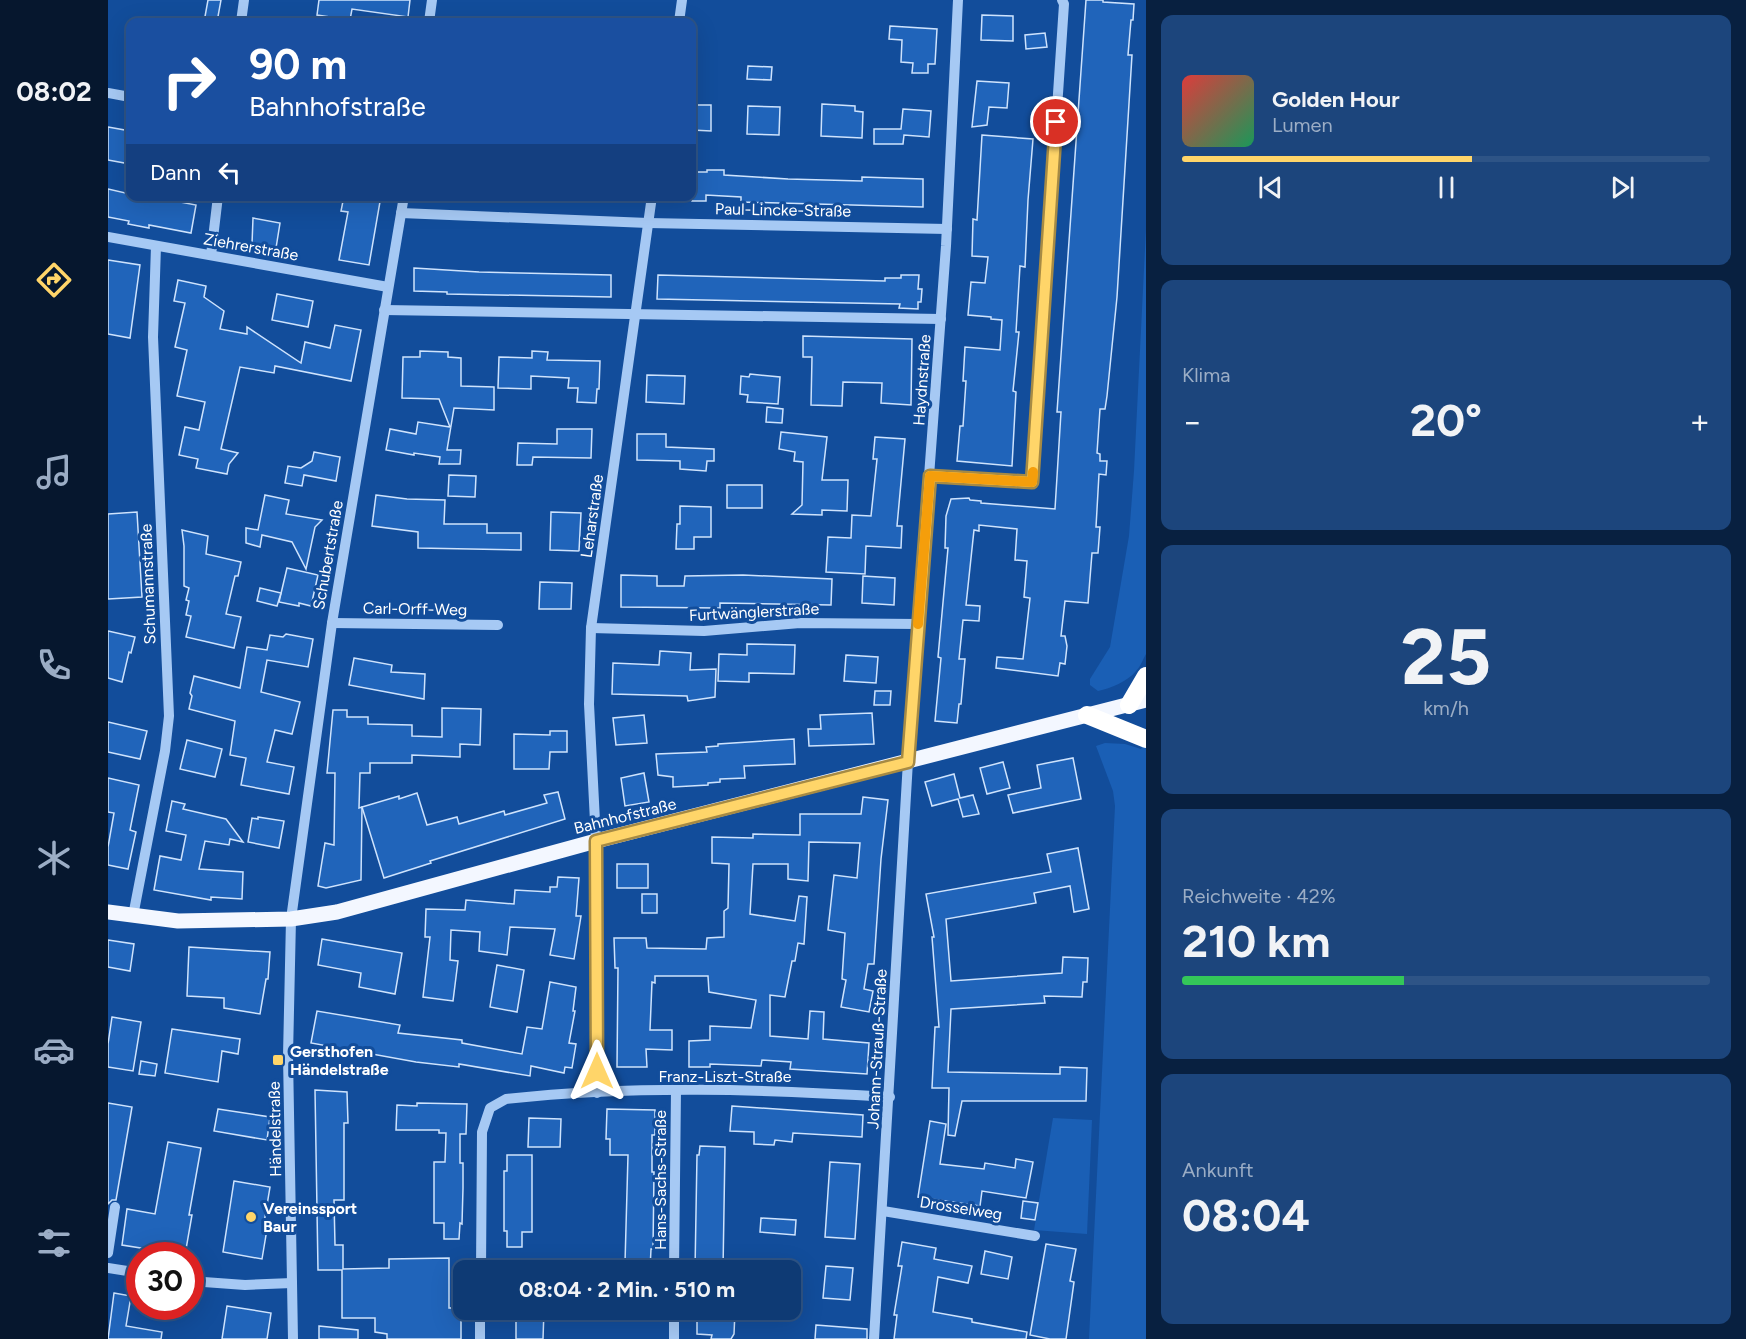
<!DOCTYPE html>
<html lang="de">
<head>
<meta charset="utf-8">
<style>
  :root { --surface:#0e3a74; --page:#1c457c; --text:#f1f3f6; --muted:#9badc5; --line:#2e5486; --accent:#ffd569 }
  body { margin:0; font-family:Figtree,sans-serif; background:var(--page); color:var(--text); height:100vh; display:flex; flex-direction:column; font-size:22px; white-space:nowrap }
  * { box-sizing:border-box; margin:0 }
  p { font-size:20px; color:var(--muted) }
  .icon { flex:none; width:33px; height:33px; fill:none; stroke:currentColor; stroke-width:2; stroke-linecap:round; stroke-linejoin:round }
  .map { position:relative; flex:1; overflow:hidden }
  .panel { display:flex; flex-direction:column; gap:15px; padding:15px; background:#082040; width:600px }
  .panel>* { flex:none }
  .guide { position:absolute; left:18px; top:18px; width:570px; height:183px; border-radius:12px; box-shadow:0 6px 24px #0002,0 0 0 2px var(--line); background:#1a4fa0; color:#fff; overflow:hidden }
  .speed { position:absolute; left:18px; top:1242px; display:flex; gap:12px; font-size:30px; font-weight:700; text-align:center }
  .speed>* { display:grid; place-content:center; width:78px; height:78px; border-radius:50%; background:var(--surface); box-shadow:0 6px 24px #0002,0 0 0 2px var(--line); line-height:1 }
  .speed .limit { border:9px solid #d22; background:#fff; color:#111 }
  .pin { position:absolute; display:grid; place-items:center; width:51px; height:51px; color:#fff; margin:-26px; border:3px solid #fff; border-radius:50%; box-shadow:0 2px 6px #0007 }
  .me { position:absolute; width:66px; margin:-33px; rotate:0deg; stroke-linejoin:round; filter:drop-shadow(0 0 4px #0008) }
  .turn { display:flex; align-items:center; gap:21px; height:126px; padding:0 24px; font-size:27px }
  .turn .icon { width:78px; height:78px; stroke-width:2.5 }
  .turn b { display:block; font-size:42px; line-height:51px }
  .then { display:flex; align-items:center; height:57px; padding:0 24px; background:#0003; gap:12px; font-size:22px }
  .big { font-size:45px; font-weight:700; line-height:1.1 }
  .panel .tile { flex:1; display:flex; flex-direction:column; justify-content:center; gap:9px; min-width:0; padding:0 21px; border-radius:12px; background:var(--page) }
  .panel .dial { align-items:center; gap:0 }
  .dial b { font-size:78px; line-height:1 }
  .song { display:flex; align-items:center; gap:18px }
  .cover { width:72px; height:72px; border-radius:9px; background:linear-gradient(135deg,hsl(0 70% 55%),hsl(150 70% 35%)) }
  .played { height:6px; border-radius:3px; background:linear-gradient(90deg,var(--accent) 55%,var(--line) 55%) }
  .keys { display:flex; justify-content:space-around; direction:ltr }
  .heat { display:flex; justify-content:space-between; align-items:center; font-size:33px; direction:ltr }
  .charge { height:9px; border-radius:4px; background:linear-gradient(90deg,#34c759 42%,var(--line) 0) }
  .trip { position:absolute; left:345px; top:1260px; width:348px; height:60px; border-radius:12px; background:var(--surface); box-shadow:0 6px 24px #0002,0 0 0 2px var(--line); font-weight:700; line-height:60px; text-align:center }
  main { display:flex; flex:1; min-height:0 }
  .menu { display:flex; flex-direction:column; width:108px; justify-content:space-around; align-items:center; background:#06172e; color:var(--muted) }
  .menu .icon { width:42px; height:42px }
  .menu .on { color:var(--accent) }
  .menu b { font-size:27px; color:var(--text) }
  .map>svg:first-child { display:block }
  .green { fill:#1a5fb5 }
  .building { fill:#2064ba; stroke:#cee3fd; stroke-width:1.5 }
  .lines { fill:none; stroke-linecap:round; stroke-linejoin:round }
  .minor { stroke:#a6c9f4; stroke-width:10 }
  .major { stroke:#f3f7ff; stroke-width:15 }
  .highway { stroke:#fff; stroke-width:18 }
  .route-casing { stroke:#a68a44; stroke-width:15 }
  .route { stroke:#ffd569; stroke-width:10 }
  .slow { stroke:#f59e0b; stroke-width:10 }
  .poi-dot { fill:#ffd569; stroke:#124d9b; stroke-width:2 }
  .labels { text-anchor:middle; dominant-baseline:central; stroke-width:6; stroke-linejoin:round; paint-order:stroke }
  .street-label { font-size:16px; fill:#fff; stroke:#124d9b }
  .poi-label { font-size:16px; font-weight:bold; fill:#fff; stroke:#124d9b; text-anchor:start }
</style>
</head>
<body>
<main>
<nav class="menu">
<b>08:02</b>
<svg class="icon on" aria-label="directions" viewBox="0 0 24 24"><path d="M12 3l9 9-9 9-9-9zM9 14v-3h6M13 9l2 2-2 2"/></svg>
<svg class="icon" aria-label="music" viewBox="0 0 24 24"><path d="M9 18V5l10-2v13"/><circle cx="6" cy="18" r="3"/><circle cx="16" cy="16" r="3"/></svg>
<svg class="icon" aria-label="phone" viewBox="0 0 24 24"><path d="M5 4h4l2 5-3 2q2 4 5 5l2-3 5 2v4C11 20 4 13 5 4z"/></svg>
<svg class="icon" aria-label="climate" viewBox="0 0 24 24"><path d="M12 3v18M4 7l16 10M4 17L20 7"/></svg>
<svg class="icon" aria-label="car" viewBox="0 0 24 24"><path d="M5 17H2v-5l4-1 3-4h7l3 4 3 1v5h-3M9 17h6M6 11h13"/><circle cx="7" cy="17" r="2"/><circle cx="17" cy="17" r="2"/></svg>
<svg class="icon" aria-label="filters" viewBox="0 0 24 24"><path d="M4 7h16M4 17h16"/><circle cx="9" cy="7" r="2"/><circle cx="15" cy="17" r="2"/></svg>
</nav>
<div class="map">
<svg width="1038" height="1339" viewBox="0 0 1038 1339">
  <rect width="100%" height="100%" fill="#124d9b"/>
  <g class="green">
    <path d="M 1038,229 L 1038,654 C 1035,659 1033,666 1028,671 C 1019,682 1003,688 990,691 L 982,685 L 982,679 L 1002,647 L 1021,536 L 1026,471 Z"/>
    <polygon points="997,743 1017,744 1033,749 1035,745 1038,747 1038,1339 981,1339 1007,806 1005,791 988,746"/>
    <polygon points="945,1118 984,1120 979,1234 926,1230"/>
  </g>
  <g class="building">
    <polygon points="100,0 113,0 109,22 96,22"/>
    <polygon points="211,0 302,0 300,17 244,9 242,20 209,15"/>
    <polygon points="978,0 995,0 995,2 1026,4 1025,20 1023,20 1020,55 1024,55 1009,297 999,396 997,409 992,409 989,453 992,454 992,461 999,461 998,475 991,474 988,527 992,527 990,553 984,553 980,603 957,601 953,636 957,636 959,646 957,664 952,663 950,676 888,668 889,657 915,659 922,598 916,597 919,561 907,560 909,529 871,525 871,531 866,530 858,605 872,606 871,621 855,620 851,659 857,659 853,704 851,704 849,723 827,721 833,658 830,657 840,548 837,548 838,516 843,499 861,498 862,500 873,501 873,503 947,509 953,412 949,412"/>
    <polygon points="874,15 905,16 905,41 873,40"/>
    <polygon points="782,26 829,29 827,64 820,64 820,73 804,73 805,63 793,62 794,40 781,39"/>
    <polygon points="937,33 939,47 918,49 917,35"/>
    <polygon points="640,66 664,67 663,80 639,79"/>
    <polygon points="869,81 901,83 899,108 881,107 879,125 864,127"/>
    <polygon points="714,104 747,106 747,111 755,112 754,138 713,136"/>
    <polygon points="584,105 603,105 603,131 584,130"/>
    <polygon points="640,106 672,107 671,135 639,134"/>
    <polygon points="795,109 823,111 821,137 796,135 795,144 766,144 766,129 793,129"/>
    <polygon points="0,127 22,131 22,164 0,160"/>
    <polygon points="874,135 925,139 920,200 917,267 912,266 908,332 911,332 905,391 908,392 904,466 849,461 852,426 855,426 858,381 855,381 857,347 892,350 894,320 883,319 883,317 860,315 863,282 877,283 880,257 864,256 865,219 869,220"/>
    <polygon points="599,170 616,170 616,175 680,179 754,181 754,177 815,179 815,207 633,202 633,197 598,195 598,201 584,201 584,172 599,172"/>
    <polygon points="0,189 22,194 22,196 41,196 88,205 83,233 41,225 41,228 20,224 21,221 0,217"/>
    <polygon points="236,196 273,196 261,265 231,260 240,212 233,211"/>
    <polygon points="145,218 172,223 168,248 144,244"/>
    <polygon points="0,260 32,265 22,338 0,334"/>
    <polygon points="306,268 371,272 503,275 503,297 339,294 339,292 306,291"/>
    <polygon points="550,275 777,281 777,278 793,278 793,275 811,275 810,289 814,289 813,302 810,302 810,309 791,308 792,304 549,299"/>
    <polygon points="70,280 98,286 96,297 116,311 112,329 139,334 139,327 193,363 197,342 222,348 227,325 253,330 243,381 167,366 166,373 132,367 113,449 130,453 121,464 119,474 88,468 90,459 71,455 77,427 91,430 97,402 69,396 79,350 67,347 77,303 66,301"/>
    <polygon points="169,294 205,301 200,327 164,320"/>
    <polygon points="695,336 804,339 803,405 773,403 774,383 735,382 734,406 703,405 704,357 695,357"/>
    <polygon points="312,351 340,352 340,357 353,358 353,386 386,387 386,410 346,408 339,450 353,450 352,464 331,464 332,457 306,453 306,455 278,450 282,429 308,434 310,422 342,427 331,399 294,398 295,357 312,357"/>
    <polygon points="424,351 440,352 439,360 492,361 491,389 489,389 488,403 469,402 470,388 460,388 461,378 423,376 423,389 390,388 391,357 424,358"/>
    <polygon points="642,374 672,377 670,404 639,402 640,395 632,394 633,376 641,377"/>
    <polygon points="539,375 577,376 576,404 538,402"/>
    <polygon points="659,407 675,409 674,423 658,422"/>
    <polygon points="449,429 484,429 483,458 425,457 424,465 409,465 410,443 449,444"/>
    <polygon points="673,432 719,437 714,480 740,480 739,511 714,510 714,515 684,514 694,505 695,462 686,461 687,452 671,449"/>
    <polygon points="529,434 558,434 558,447 606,449 606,461 599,461 598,471 572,469 572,461 529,460"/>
    <polygon points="767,437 797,439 789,526 794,526 793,548 758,546 757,574 718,572 720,537 743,538 744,515 763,516 769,459 765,459"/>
    <polygon points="206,452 232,457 228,481 196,475 194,486 177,483 180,466 193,468 204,461"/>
    <polygon points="341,475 368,476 367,497 340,496"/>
    <rect x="619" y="485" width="35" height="23"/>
    <polygon points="157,495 181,500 178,514 214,520 207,527 198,569 184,542 154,535 152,547 138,543 138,528 150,530"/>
    <polygon points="268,495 299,499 337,500 336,524 379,524 379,533 413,533 413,550 310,548 310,532 264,526"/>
    <polygon points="572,506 603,507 603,537 586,537 586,549 568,549 569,524 572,524"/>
    <polygon points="29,512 34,597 0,599 0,514"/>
    <polygon points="443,512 473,513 471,551 442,550"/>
    <polygon points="74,530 100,536 98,554 133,562 130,576 127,576 118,614 133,617 126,648 78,637 83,616 78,615 81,601 78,600 81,588 76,586 76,546"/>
    <polygon points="179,568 210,575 203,606 191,603 191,606 171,602"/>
    <polygon points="513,575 549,576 549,586 576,586 577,576 635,575 724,579 723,605 612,603 612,608 513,607"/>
    <polygon points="755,576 787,578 786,605 754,603"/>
    <polygon points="432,582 464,583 463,609 431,609"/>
    <polygon points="152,588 173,593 169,606 149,601"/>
    <polygon points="0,631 27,637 23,653 21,652 14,682 0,678"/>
    <polygon points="178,634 205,639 200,667 159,660 153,692 192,702 184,734 167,730 159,762 186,767 181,794 133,785 138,758 122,755 127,721 81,709 84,696 82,693 86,676 132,688 139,647 159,650 162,635 175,637"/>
    <polygon points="639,644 687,645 686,674 641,673 641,682 610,681 611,654 639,655"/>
    <polygon points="552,651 583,653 582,670 608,669 607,697 580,701 579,696 504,694 505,663 551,665"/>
    <polygon points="738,655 770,657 768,683 736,681"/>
    <polygon points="246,658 284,665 283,672 317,674 316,699 241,685"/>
    <polygon points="767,691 783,691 782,705 766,705"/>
    <polygon points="334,708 373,709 372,745 352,744 352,757 304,755 304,763 262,763 262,773 252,773 251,808 254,807 253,880 218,888 210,886 217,843 226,845 227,773 219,773 225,710 239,710 239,717 260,717 260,724 304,725 304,736 334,737"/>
    <polygon points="764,713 766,744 701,746 700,729 713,729 712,715"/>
    <polygon points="536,715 539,743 508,745 505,718"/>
    <polygon points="0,722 39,731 32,759 0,752"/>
    <polygon points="442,731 459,731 459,752 442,752 441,769 406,769 406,734 442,735"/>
    <polygon points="686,739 687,764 636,766 637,778 612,779 612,782 600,783 600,785 565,787 565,777 550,775 548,754 599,752 598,747 610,746 610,744"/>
    <polygon points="79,740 114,749 107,777 72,769"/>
    <polygon points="965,758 973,799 905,813 900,795 933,788 929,765"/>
    <polygon points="895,762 902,788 879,794 872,768"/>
    <polygon points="536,773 541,802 517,806 513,778"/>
    <polygon points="846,774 852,798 865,795 871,814 855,817 850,799 824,806 817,782"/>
    <polygon points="0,778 31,785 22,830 28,832 20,869 0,865 0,847 6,813 0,812"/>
    <polygon points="450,792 457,819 322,861 323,863 276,878 254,807 291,796 291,799 309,793 319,825 349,817 351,824 396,811 397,815 439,803 436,795"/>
    <polygon points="755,797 780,800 773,859 766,964 760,964 756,989 765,991 761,1012 733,1007 738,980 734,979 737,933 720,930 726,875 749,878 752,843 701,842 700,881 680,879 680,864 645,864 642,914 687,921 691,896 699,897 696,944 690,943 687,961 684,961 677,997 662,995 662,1036 700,1039 702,1011 716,1012 715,1039 761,1043 759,1074 682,1069 683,1062 654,1060 653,1066 602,1064 602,1067 581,1067 581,1041 602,1040 602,1026 643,1028 648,1000 601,992 600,976 547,976 547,983 544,982 542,1030 564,1030 564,1050 538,1049 539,1067 509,1067 510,968 507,968 506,938 538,938 539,948 598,949 599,938 616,937 616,911 620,908 621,864 604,863 604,837 645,838 645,834 692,835 692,814 753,814"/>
    <polygon points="64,801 77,804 75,809 118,819 135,842 122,839 121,845 97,841 91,869 135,872 134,899 103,897 103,900 46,890 52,856 73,860 78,835 58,831"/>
    <polygon points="150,817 176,821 171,848 140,842 144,818 150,819"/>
    <polygon points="970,848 981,909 966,912 962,886 926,893 928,903 838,919 843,981 954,973 955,957 980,958 979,982 975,982 974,997 936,996 937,1003 843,1009 840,1072 952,1074 952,1067 979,1068 978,1101 854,1101 847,1136 840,1135 841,1088 824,1088 827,1027 831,1027 824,937 826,937 818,894 943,872 939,854"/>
    <rect x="509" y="864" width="31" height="24"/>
    <polygon points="450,877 471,878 468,916 473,916 466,959 442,955 447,929 402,927 399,955 371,951 372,932 343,930 342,960 350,961 345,1001 315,997 322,937 317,937 318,909 357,910 358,900 406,904 407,890 442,892 442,887 449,887"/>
    <rect x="534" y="894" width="15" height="19"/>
    <polygon points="214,939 294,953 287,994 251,987 253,973 210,965"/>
    <polygon points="0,940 26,944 22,971 0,967"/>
    <polygon points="81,947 162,952 160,979 158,979 152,1014 116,1008 116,998 79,996"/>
    <polygon points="389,965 416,970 409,1012 382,1007"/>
    <polygon points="442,982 468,987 465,1011 467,1011 461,1043 468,1044 464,1068 457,1067 456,1073 423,1066 422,1076 351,1064 351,1067 308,1062 203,1043 209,1011 292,1025 290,1033 354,1040 354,1043 414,1054 419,1027 434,1029"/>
    <polygon points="4,1017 33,1022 25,1071 0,1067 0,1044"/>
    <polygon points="64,1029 132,1039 130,1054 114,1051 110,1082 57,1073"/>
    <polygon points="33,1061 49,1064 47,1076 31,1074"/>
    <polygon points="207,1090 239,1092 240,1123 236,1123 236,1200 226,1200 227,1245 235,1245 235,1269 281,1268 281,1259 341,1258 341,1308 353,1308 353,1339 279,1339 279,1334 267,1332 267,1318 234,1318 234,1270 210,1270"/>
    <polygon points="0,1103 24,1107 8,1200 4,1200 0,1204"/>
    <polygon points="309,1103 359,1104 358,1134 352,1134 352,1163 355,1163 355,1188 354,1224 352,1223 351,1239 336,1239 336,1223 326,1223 326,1162 337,1162 338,1133 331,1133 331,1130 288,1130 289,1105 309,1106"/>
    <polygon points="624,1106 755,1115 754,1137 685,1133 684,1142 667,1140 666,1145 646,1144 646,1132 622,1131"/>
    <polygon points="110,1109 162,1117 159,1140 106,1131"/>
    <polygon points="499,1109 547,1110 547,1135 544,1135 544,1172 546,1172 545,1249 543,1249 542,1270 527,1270 528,1264 517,1263 520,1155 502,1155 502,1139 498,1139"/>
    <polygon points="421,1118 453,1119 452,1147 420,1147"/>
    <polygon points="822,1121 838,1124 832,1164 876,1169 877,1163 907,1168 908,1159 925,1162 918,1198 874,1191 872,1206 810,1197"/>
    <polygon points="60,1142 93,1148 81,1215 84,1215 77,1255 14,1245 19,1209 47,1214"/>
    <polygon points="592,1146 617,1147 615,1270 587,1270 589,1155 591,1155"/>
    <polygon points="399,1155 424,1155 424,1232 414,1232 414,1247 399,1247 399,1231 396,1231 396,1171 399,1171"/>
    <polygon points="722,1162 752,1164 747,1239 717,1237"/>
    <polygon points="126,1181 162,1187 155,1229 159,1229 154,1259 115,1252"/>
    <polygon points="915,1201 930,1203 927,1220 913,1218"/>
    <polygon points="653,1218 688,1220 687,1235 652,1232"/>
    <polygon points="794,1242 828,1248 826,1259 864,1266 860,1283 830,1277 825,1312 864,1319 864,1322 919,1332 918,1339 786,1339 789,1315 786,1315 794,1266 790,1266"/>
    <polygon points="938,1244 968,1249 962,1281 966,1282 958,1339 942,1339 922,1335"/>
    <polygon points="877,1251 904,1257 900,1279 873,1274"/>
    <polygon points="718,1266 745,1268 742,1300 715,1298"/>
    <polygon points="6,1293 23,1296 18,1326 54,1332 53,1339 0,1339"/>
    <polygon points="119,1306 163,1313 159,1339 114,1339"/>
    <polygon points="412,1310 436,1310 435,1339 408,1339 408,1321 412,1321"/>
    <polygon points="604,1310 627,1311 626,1334 623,1339 603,1339 604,1335 589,1334 589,1315 604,1315"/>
    <polygon points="708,1325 759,1329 759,1339 707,1339"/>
    <polygon points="211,1326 250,1330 250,1339 211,1339"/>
  </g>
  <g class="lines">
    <g class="minor">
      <polyline points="133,22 136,0"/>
      <polyline points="321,22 324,0"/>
      <polyline points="571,22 574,0"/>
      <polyline points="0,93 22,97"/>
      <polyline points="293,213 540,223 839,229"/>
      <polyline points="0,237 280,287"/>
      <polyline points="103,255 110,196"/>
      <polyline points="276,310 833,319"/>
      <polyline points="822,476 924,482 956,4 954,0"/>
      <polyline points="224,623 390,625"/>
      <polyline points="483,628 596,631 692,623 810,624"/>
      <polyline points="25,916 57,751 61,716 45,337 48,246"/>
      <polyline points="489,1093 488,841 481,704 483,628 544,196"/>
      <polyline points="775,1211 927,1236"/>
      <polyline points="0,1253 7,1207"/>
      <polyline points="0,1268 32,1273"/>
      <path d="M 373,1270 L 374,1132 L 382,1108 L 398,1099 C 525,1085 654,1089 782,1097"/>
      <polyline points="566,1270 568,1090"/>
      <polyline points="82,1281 137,1285 184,1283"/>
      <polyline points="185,1339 180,1056 183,919 224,623 296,196"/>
      <polyline points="372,1339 372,1310"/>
      <polyline points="566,1339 566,1310"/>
      <polyline points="766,1339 800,761 838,246 850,0"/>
    </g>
    <polyline class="major" points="0,912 70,921 183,919 229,912 488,841 1038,700"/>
    <g class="highway">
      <polyline points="1021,705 1038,676"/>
      <polyline points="979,715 1038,739"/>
    </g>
  </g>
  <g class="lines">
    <g class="route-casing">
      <polyline id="route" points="489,1071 488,841 800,762 822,476 924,482 948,122"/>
    </g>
    <use href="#route" class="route"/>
    <polyline class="slow" points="810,624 822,476 924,482 925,472"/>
  </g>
  <g class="poi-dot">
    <rect x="164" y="1054" width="12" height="12" rx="3"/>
    <circle cx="143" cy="1217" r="6"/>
  </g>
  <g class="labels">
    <g class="street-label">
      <text transform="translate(675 210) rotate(1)">Paul-Lincke-Straße</text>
      <text transform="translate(143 247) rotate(10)">Ziehrerstraße</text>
      <text transform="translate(814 380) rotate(-86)">Haydnstraße</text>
      <text transform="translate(484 516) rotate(-82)">Leharstraße</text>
      <text transform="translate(220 555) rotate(-80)">Schubertstraße</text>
      <text transform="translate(40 584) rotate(-92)">Schumannstraße</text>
      <text transform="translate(307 609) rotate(1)">Carl-Orff-Weg</text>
      <text transform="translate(646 612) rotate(-3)">Furtwänglerstraße</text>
      <text transform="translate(517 816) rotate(-14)">Bahnhofstraße</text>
      <text transform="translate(769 1049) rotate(-87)">Johann-Strauß-Straße</text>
      <text x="617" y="1076">Franz-Liszt-Straße</text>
      <text transform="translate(167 1129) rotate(-91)">Händelstraße</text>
      <text transform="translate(552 1180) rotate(-90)">Hans-Sachs-Straße</text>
      <text transform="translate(853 1208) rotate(9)">Drosselweg</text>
    </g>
    <g class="poi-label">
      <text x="182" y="1051">Gersthofen<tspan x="182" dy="18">Händelstraße</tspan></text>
      <text x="155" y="1208">Vereinssport<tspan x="155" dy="18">Baur</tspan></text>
    </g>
  </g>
</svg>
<div class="speed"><div class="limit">30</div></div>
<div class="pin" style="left:948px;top:122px;background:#d93025"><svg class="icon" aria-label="arrive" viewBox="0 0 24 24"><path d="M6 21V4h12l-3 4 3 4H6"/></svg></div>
<svg class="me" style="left:489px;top:1071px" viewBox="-20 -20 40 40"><path d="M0-17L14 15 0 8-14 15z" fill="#ffd569" stroke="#fff" stroke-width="4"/></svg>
<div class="trip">08:04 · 2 Min. · 510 m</div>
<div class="guide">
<div class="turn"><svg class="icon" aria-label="right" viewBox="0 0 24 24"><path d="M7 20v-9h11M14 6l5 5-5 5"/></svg><div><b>90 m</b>Bahnhofstraße</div></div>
<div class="then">Dann<svg class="icon" aria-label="left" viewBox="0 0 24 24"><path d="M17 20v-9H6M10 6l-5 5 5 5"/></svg></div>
</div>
</div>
<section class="panel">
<div class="tile">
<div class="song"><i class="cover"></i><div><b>Golden Hour</b><p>Lumen</p></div></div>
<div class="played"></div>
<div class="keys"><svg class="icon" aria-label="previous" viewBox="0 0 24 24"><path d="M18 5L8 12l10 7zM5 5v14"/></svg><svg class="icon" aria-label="pause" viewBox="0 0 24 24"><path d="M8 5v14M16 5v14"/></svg><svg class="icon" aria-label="next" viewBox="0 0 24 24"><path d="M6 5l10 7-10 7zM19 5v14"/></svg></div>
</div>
<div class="tile"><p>Klima</p>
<div class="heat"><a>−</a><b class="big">20°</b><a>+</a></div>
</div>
<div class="tile dial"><b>25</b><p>km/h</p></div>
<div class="tile"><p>Reichweite · 42%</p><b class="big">210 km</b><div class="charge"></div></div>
<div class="tile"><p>Ankunft</p><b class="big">08:04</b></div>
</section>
</main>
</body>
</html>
